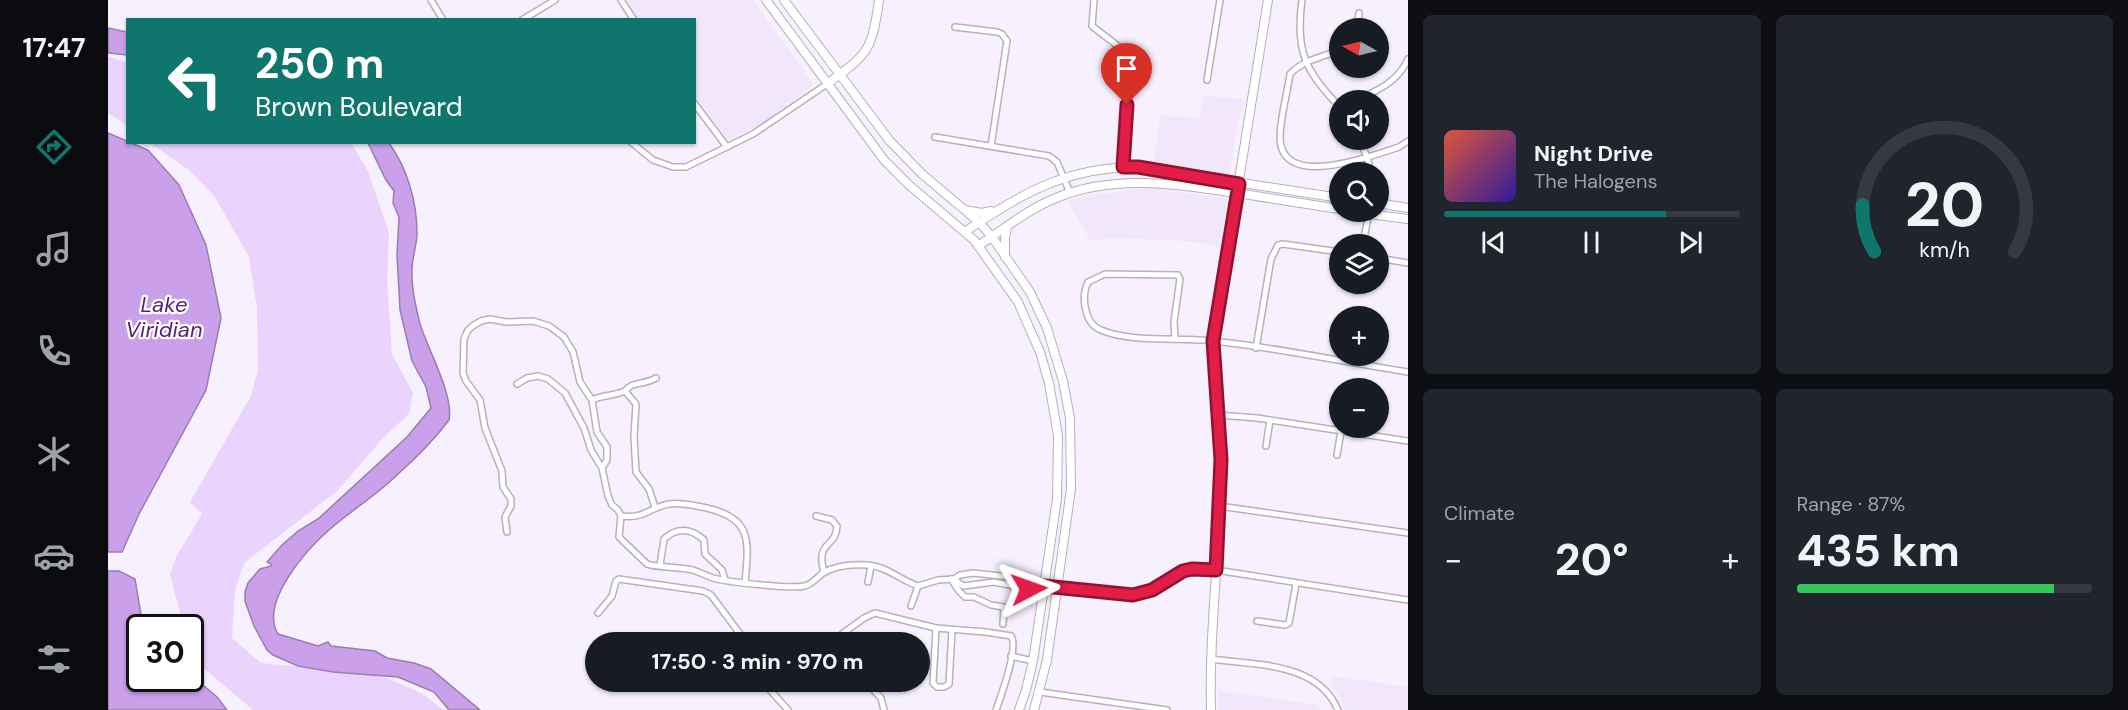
<!DOCTYPE html>
<html lang="en">
<head>
<meta charset="utf-8">
<style>
  :root { --surface:#171b24; --page:#20242c; --text:#f1f3f6; --muted:#9ea1a6; --line:#363941; --accent:#0f766e }
  body { margin:0; font-family:"DM Sans",sans-serif; background:var(--page); color:var(--text); height:100vh; display:flex; flex-direction:column; font-size:22px; white-space:nowrap }
  * { box-sizing:border-box; margin:0 }
  p { font-size:20px; color:var(--muted) }
  .icon { flex:none; width:33px; height:33px; fill:none; stroke:currentColor; stroke-width:2; stroke-linecap:round; stroke-linejoin:round }
  .map { position:relative; flex:1; overflow:hidden }
  .drawer { display:flex; flex-direction:column; gap:15px; padding:15px; background:#0d0f14; width:720px }
  .drawer>* { flex:none }
  .top-card { position:absolute; left:18px; top:18px; width:570px; height:126px; border-radius:0px; box-shadow:0 2px 4px #0004; background:#0f766e; color:#fff; overflow:hidden }
  .needle { width:39px; rotate:278deg }
  .buttons { position:absolute; left:1221px; top:18px; display:grid; gap:12px }
  .buttons a { display:grid; place-items:center; width:60px; height:60px; border-radius:50%; background:var(--surface); box-shadow:0 2px 4px #0004; font-size:30px }
  .speed { position:absolute; left:18px; top:614px; display:flex; gap:12px; font-size:30px; font-weight:700; text-align:center }
  .speed>* { display:grid; place-content:center; width:78px; height:78px; border-radius:50%; background:var(--surface); box-shadow:0 2px 4px #0004; line-height:1 }
  .speed .limit { border:3px solid #111; border-radius:9px; background:#fff; color:#111 }
  .pin { position:absolute; display:grid; place-items:center; width:51px; height:51px; color:#fff; margin:-62px -26px; border-radius:50% 50% 50% 0; rotate:-45deg; box-shadow:0 0 6px #0007 }
  .pin .icon { rotate:45deg }
  .me { position:absolute; width:66px; margin:-33px; rotate:86deg; stroke-linejoin:round; filter:drop-shadow(0 0 4px #0008) }
  .turn { display:flex; align-items:center; gap:21px; height:126px; padding:0 30px; font-size:27px }
  .turn .icon { width:78px; height:78px; stroke-width:2.5 }
  .turn b { display:block; font-size:42px; line-height:51px }
  .big { font-size:45px; font-weight:700; line-height:1.1 }
  .drawer .widget { flex:1; display:flex; flex-direction:column; justify-content:center; gap:9px; min-width:0; padding:0 21px; border-radius:9px; background:var(--page) }
  .drawer .dial { align-items:center; gap:0 }
  .dial svg { height:156px; overflow:visible; fill:none; stroke:var(--line); stroke-width:7; stroke-linecap:round; text-anchor:middle }
  .dial text { fill:var(--text); stroke:none }
  .song { display:flex; align-items:center; gap:18px }
  .cover { width:72px; height:72px; border-radius:9px; background:linear-gradient(135deg,hsl(10 70% 55%),hsl(250 70% 35%)) }
  .played { height:6px; border-radius:3px; background:linear-gradient(90deg,var(--accent) 75%,var(--line) 75%) }
  .keys { display:flex; justify-content:space-around; direction:ltr }
  .heat { display:flex; justify-content:space-between; align-items:center; font-size:33px; direction:ltr }
  .charge { height:9px; border-radius:4px; background:linear-gradient(90deg,#34c759 87%,var(--line) 0) }
  .drawer .tiles { flex:1; display:grid; gap:15px; grid-template-columns:repeat(2,1fr) }
  .trip { position:absolute; left:477px; top:632px; width:345px; height:60px; border-radius:30px; background:var(--surface); box-shadow:0 2px 4px #0004; font-weight:700; line-height:60px; text-align:center }
  main { display:flex; flex:1; min-height:0 }
  .dock { display:flex; flex-direction:column; width:108px; justify-content:space-around; align-items:center; background:#090b0e; color:var(--muted) }
  .dock .icon { width:42px; height:42px }
  .dock .selected { color:var(--accent) }
  .dock b { font-size:27px; color:var(--text) }
  .map>svg:first-child { display:block }
  .built { fill:#f2e6fb }
  .green { fill:#ead3fc }
  .water { fill:#cba0ea; stroke:#9b7cb1; stroke-width:1.5 }
  .lines { fill:none; stroke-linecap:round; stroke-linejoin:round }
  .street-casing { stroke:#b7b0bd; stroke-width:8 }
  .secondary-casing { stroke:#b7b0bd; stroke-width:10 }
  .street { stroke:#fff; stroke-width:5 }
  .secondary { stroke:#fff; stroke-width:8 }
  .route-casing { stroke:#92132f; stroke-width:15 }
  .route { stroke:#e11d48; stroke-width:10 }
  .labels { text-anchor:middle; dominant-baseline:central; stroke-width:4.5; stroke-linejoin:round; paint-order:stroke }
  .water-label { font-size:22px; font-style:italic; fill:#541d73; stroke:#fff }
</style>
</head>
<body>
<main>
<nav class="dock">
<b>17:47</b>
<svg class="icon selected" aria-label="directions" viewBox="0 0 24 24"><path d="M12 3l9 9-9 9-9-9zM9 14v-3h6M13 9l2 2-2 2"/></svg>
<svg class="icon" aria-label="music" viewBox="0 0 24 24"><path d="M9 18V5l10-2v13"/><circle cx="6" cy="18" r="3"/><circle cx="16" cy="16" r="3"/></svg>
<svg class="icon" aria-label="phone" viewBox="0 0 24 24"><path d="M5 4h4l2 5-3 2q2 4 5 5l2-3 5 2v4C11 20 4 13 5 4z"/></svg>
<svg class="icon" aria-label="climate" viewBox="0 0 24 24"><path d="M12 3v18M4 7l16 10M4 17L20 7"/></svg>
<svg class="icon" aria-label="car" viewBox="0 0 24 24"><path d="M5 17H2v-5l4-1 3-4h7l3 4 3 1v5h-3M9 17h6M6 11h13"/><circle cx="7" cy="17" r="2"/><circle cx="17" cy="17" r="2"/></svg>
<svg class="icon" aria-label="filters" viewBox="0 0 24 24"><path d="M4 7h16M4 17h16"/><circle cx="9" cy="7" r="2"/><circle cx="15" cy="17" r="2"/></svg>
</nav>
<div class="map">
<svg width="1300" height="710" viewBox="0 0 1300 710">
  <rect width="100%" height="100%" fill="#f7f0fe"/>
  <g class="built">
    <polygon points="517,0 645,0 706,85 655,123 620,140 587,96 586,20 530,19"/>
    <polygon points="1096,95 1137,100 1130,121 1122,172 1119,174 1045,162 1053,114 1092,119"/>
    <polygon points="1039,188 1119,198 1112,247 1081,241 1004,238 983,241 959,201 986,195"/>
    <polygon points="1225,676 1300,687 1300,710 1237,710 1232,697 1223,686"/>
    <polygon points="1111,690 1207,705 1214,710 1111,710"/>
  </g>
  <g class="green">
    <polygon points="0,57 19,62 19,126 0,113"/>
    <polygon points="42,143 243,143 260,171 281,233 279,280 284,354 305,393 301,414 276,437 229,491 136,563 127,591 124,638 153,663 252,673 279,678 315,694 335,710 145,710 86,660 83,648 82,627 76,627 62,575 68,557 94,514 82,502 143,396 150,370 149,309 141,257 107,197 81,170"/>
  </g>
  <g class="water">
    <polygon points="0,28 19,32 19,55 0,53"/>
    <polygon points="0,133 40,150 71,185 98,245 113,318 98,390 31,514 14,552 0,552"/>
    <path d="M 260,143 L 281,143 C 299,168 309,201 309,233 C 309,245 304,257 304,270 C 303,287 308,307 312,324 C 320,350 346,395 341,420 C 326,440 308,458 290,474 C 269,495 244,510 222,529 C 199,549 151,602 170,634 L 210,646 L 220,642 L 223,646 L 267,651 L 279,658 L 306,663 L 323,669 L 372,710 L 341,710 L 326,692 L 290,677 L 225,672 L 190,666 L 165,655 L 159,650 L 146,626 L 137,601 L 137,592 L 140,583 L 152,569 L 163,566 L 163,564 L 159,562 L 174,545 L 190,531 L 210,519 L 299,437 L 323,408 L 318,387 L 304,361 L 292,310 L 289,255 L 291,217 L 285,203 L 286,191 L 278,180 Z"/>
    <polygon points="0,571 11,571 27,579 35,627 32,627 32,678 82,678 83,675 109,697 119,710 0,710"/>
  </g>
  <g class="lines">
    <g class="street-casing">
      <g id="street">
        <polyline points="323,0 335,20"/>
        <polyline points="513,0 526,20"/>
        <polyline points="986,0 984,26 1019,53 1024,61 1015,167"/>
        <path d="M 1194,0 C 1187,50 1197,72 1232,107"/>
        <polyline points="414,20 447,0"/>
        <polyline points="847,27 889,32 894,34 899,41 883,146"/>
        <polyline points="1249,28 1251,13"/>
        <path d="M 1232,50 C 1215,57 1195,60 1182,74 C 1179,94 1173,115 1172,135 C 1170,192 1263,156 1291,147 L 1300,141"/>
        <polyline points="1099,80 1112,0"/>
        <path d="M 1248,100 C 1269,91 1290,82 1300,59"/>
        <polyline points="586,103 619,147"/>
        <polyline points="827,137 941,156 949,162 962,193"/>
        <polyline points="1252,140 1259,157 1263,172"/>
        <polyline points="523,142 545,160 565,167 578,167 645,134 719,84"/>
        <polyline points="1255,244 1261,212"/>
        <polyline points="1270,258 1300,263"/>
        <polyline points="1248,291 1249,284"/>
        <path d="M 1067,339 L 1066,322 L 1072,279 L 1070,275 L 997,274 L 980,282 C 973,296 976,324 993,330 C 1023,343 1073,337 1106,341 C 1171,348 1236,362 1300,372"/>
        <polyline points="1148,348 1163,259 1170,245 1175,244 1232,252"/>
        <path d="M 409,384 L 419,378 L 430,376 L 440,379 L 457,393 L 476,428 L 483,450 L 494,468 L 500,496 L 504,505 L 510,510 L 513,516 L 511,537 L 539,564 C 546,567 569,567 579,569 C 589,570 596,575 605,578 C 618,582 684,589 696,586 C 704,585 709,577 715,573 C 728,565 745,564 760,565 C 780,567 792,580 810,586 L 830,580 L 846,579 L 852,575 L 865,573 L 921,579 L 927,585 L 1025,595 L 1044,590 L 1075,571 L 1108,570 L 1300,600"/>
        <polyline points="517,391 528,404 526,437 528,472 541,489 547,507"/>
        <path d="M 484,400 C 494,395 506,396 517,391 C 518,390 523,385 525,385 C 533,382 540,383 548,378"/>
        <polyline points="1110,415 1149,418 1300,441"/>
        <polyline points="1158,446 1162,420"/>
        <polyline points="1229,455 1233,431"/>
        <polyline points="1111,506 1300,533"/>
        <path d="M 513,516 C 537,519 540,508 561,504 C 571,502 584,505 594,507 C 645,517 641,540 637,583"/>
        <path d="M 708,516 L 724,520 L 729,526 C 728,549 707,540 716,572"/>
        <polyline points="399,532 397,517 403,506 403,499 395,487 394,471 377,428 372,400 358,381 355,373 356,339 360,330 366,325 373,321 382,319 398,322 425,321 441,326 456,337 465,352 472,382 484,400 489,432 499,447 499,460 494,468"/>
        <path d="M 552,565 L 556,539 C 569,527 583,528 596,540 L 597,554 L 614,570 L 617,580"/>
        <polyline points="843,579 851,591 857,597 866,597 883,605 896,607 895,624"/>
        <polyline points="846,579 855,586 886,582 921,589 926,585"/>
        <polyline points="760,582 763,566"/>
        <polyline points="803,606 810,586"/>
        <polyline points="490,613 504,596 508,581 511,579 595,591 603,595 638,642"/>
        <polyline points="1149,621 1177,625 1181,623 1188,584"/>
        <polyline points="828,628 825,683 829,687 836,687 841,684 844,630"/>
        <path d="M 723,642 L 756,618 L 767,613 L 828,628 L 878,632 L 903,636 C 911,647 893,696 888,710"/>
        <polyline points="903,656 925,661"/>
        <path d="M 1102,659 C 1147,665 1210,662 1230,710"/>
        <polyline points="658,681 662,690 680,710"/>
        <polyline points="757,681 773,698 776,710"/>
        <polyline points="662,690 671,681"/>
        <polyline points="932,692 1059,710"/>
      </g>
    </g>
    <g class="secondary-casing">
      <g id="secondary">
        <polyline points="658,0 776,160 801,185 866,240 910,302 932,352 941,383 950,436 949,499 925,661 918,690 911,710"/>
        <polyline points="676,0 781,140 814,174 871,222 884,237 922,292 939,328 955,381 962,418 963,489 939,660 926,710"/>
        <path d="M 719,84 C 760,54 764,51 771,0"/>
        <polyline points="1270,203 1300,208"/>
        <polyline points="857,210 874,213 883,211"/>
        <polyline points="1246,212 1300,219"/>
        <path d="M 858,231 C 914,193 959,167 1030,167 L 1232,198"/>
        <path d="M 870,246 C 895,230 920,209 948,198 C 1006,174 1068,184 1128,193 C 1162,198 1197,204 1232,209"/>
        <polyline points="897,257 897,238 899,227"/>
        <path d="M 1103,710 C 1101,634 1111,558 1113,482 C 1114,435 1105,388 1105,341 L 1160,0"/>
      </g>
    </g>
    <use href="#street" class="street"/>
    <use href="#secondary" class="secondary"/>
  </g>
  <g class="lines">
    <g class="route-casing">
      <polyline id="route" points="921,589 926,585 1025,595 1044,590 1075,571 1084,569 1108,570 1113,460 1105,341 1131,184 1030,167 1015,167 1019,105"/>
    </g>
    <use href="#route" class="route"/>
  </g>
  <g class="labels">
    <g class="water-label">
      <text x="56" y="304">Lake<tspan x="56" dy="25">Viridian</tspan></text>
    </g>
  </g>
</svg>
<div class="buttons">
<a><svg class="needle" viewBox="-14 -14 28 28"><path d="M0-13l5 13h-10z" fill="#e53935"/><path d="M0 13l5-13h-10z" fill="#9ea1a6"/></svg></a>
<a><svg class="icon" aria-label="sound" viewBox="0 0 24 24"><path d="M4 9h4l5-4v14l-5-4H4zM17 9q2 3 0 6"/></svg></a>
<a><svg class="icon" aria-label="search" viewBox="0 0 24 24"><circle cx="10" cy="10" r="6"/><path d="M15 15l6 6"/></svg></a>
<a><svg class="icon" aria-label="layers" viewBox="0 0 24 24"><path d="M12 4l9 5-9 5-9-5zM3 14l9 5 9-5"/></svg></a>
<a>+</a>
<a>−</a>
</div>
<div class="speed"><div class="limit">30</div></div>
<div class="pin" style="left:1019px;top:105px;background:#d93025"><svg class="icon" aria-label="arrive" viewBox="0 0 24 24"><path d="M6 21V4h12l-3 4 3 4H6"/></svg></div>
<svg class="me" style="left:921px;top:589px" viewBox="-20 -20 40 40"><path d="M0-17L14 15 0 8-14 15z" fill="#e11d48" stroke="#fff" stroke-width="4"/></svg>
<div class="trip">17:50 · 3 min · 970 m</div>
<div class="top-card">
<div class="turn"><svg class="icon" aria-label="left" viewBox="0 0 24 24"><path d="M17 20v-9H6M10 6l-5 5 5 5"/></svg><div><b>250 m</b>Brown Boulevard</div></div>
</div>
</div>
<section class="drawer">
<div class="tiles">
<div class="widget">
<div class="song"><i class="cover"></i><div><b>Night Drive</b><p>The Halogens</p></div></div>
<div class="played"></div>
<div class="keys"><svg class="icon" aria-label="previous" viewBox="0 0 24 24"><path d="M18 5L8 12l10 7zM5 5v14"/></svg><svg class="icon" aria-label="pause" viewBox="0 0 24 24"><path d="M8 5v14M16 5v14"/></svg><svg class="icon" aria-label="next" viewBox="0 0 24 24"><path d="M6 5l10 7-10 7zM19 5v14"/></svg></div>
</div>
<div class="widget dial"><svg viewBox="0 0 100 80">
<path d="M14 69A42 42 0 1 1 86 69"/>
<path d="M14 69A42 42 0 0 1 8 45" stroke="#0f766e"/>
<text x="50" y="56" font-size="32" font-weight="700">20</text>
<text x="50" y="72" font-size="11">km/h</text>
</svg></div>
<div class="widget"><p>Climate</p>
<div class="heat"><a>−</a><b class="big">20°</b><a>+</a></div>
</div>
<div class="widget"><p>Range · 87%</p><b class="big">435 km</b><div class="charge"></div></div>
</div>
</section>
</main>
</body>
</html>
